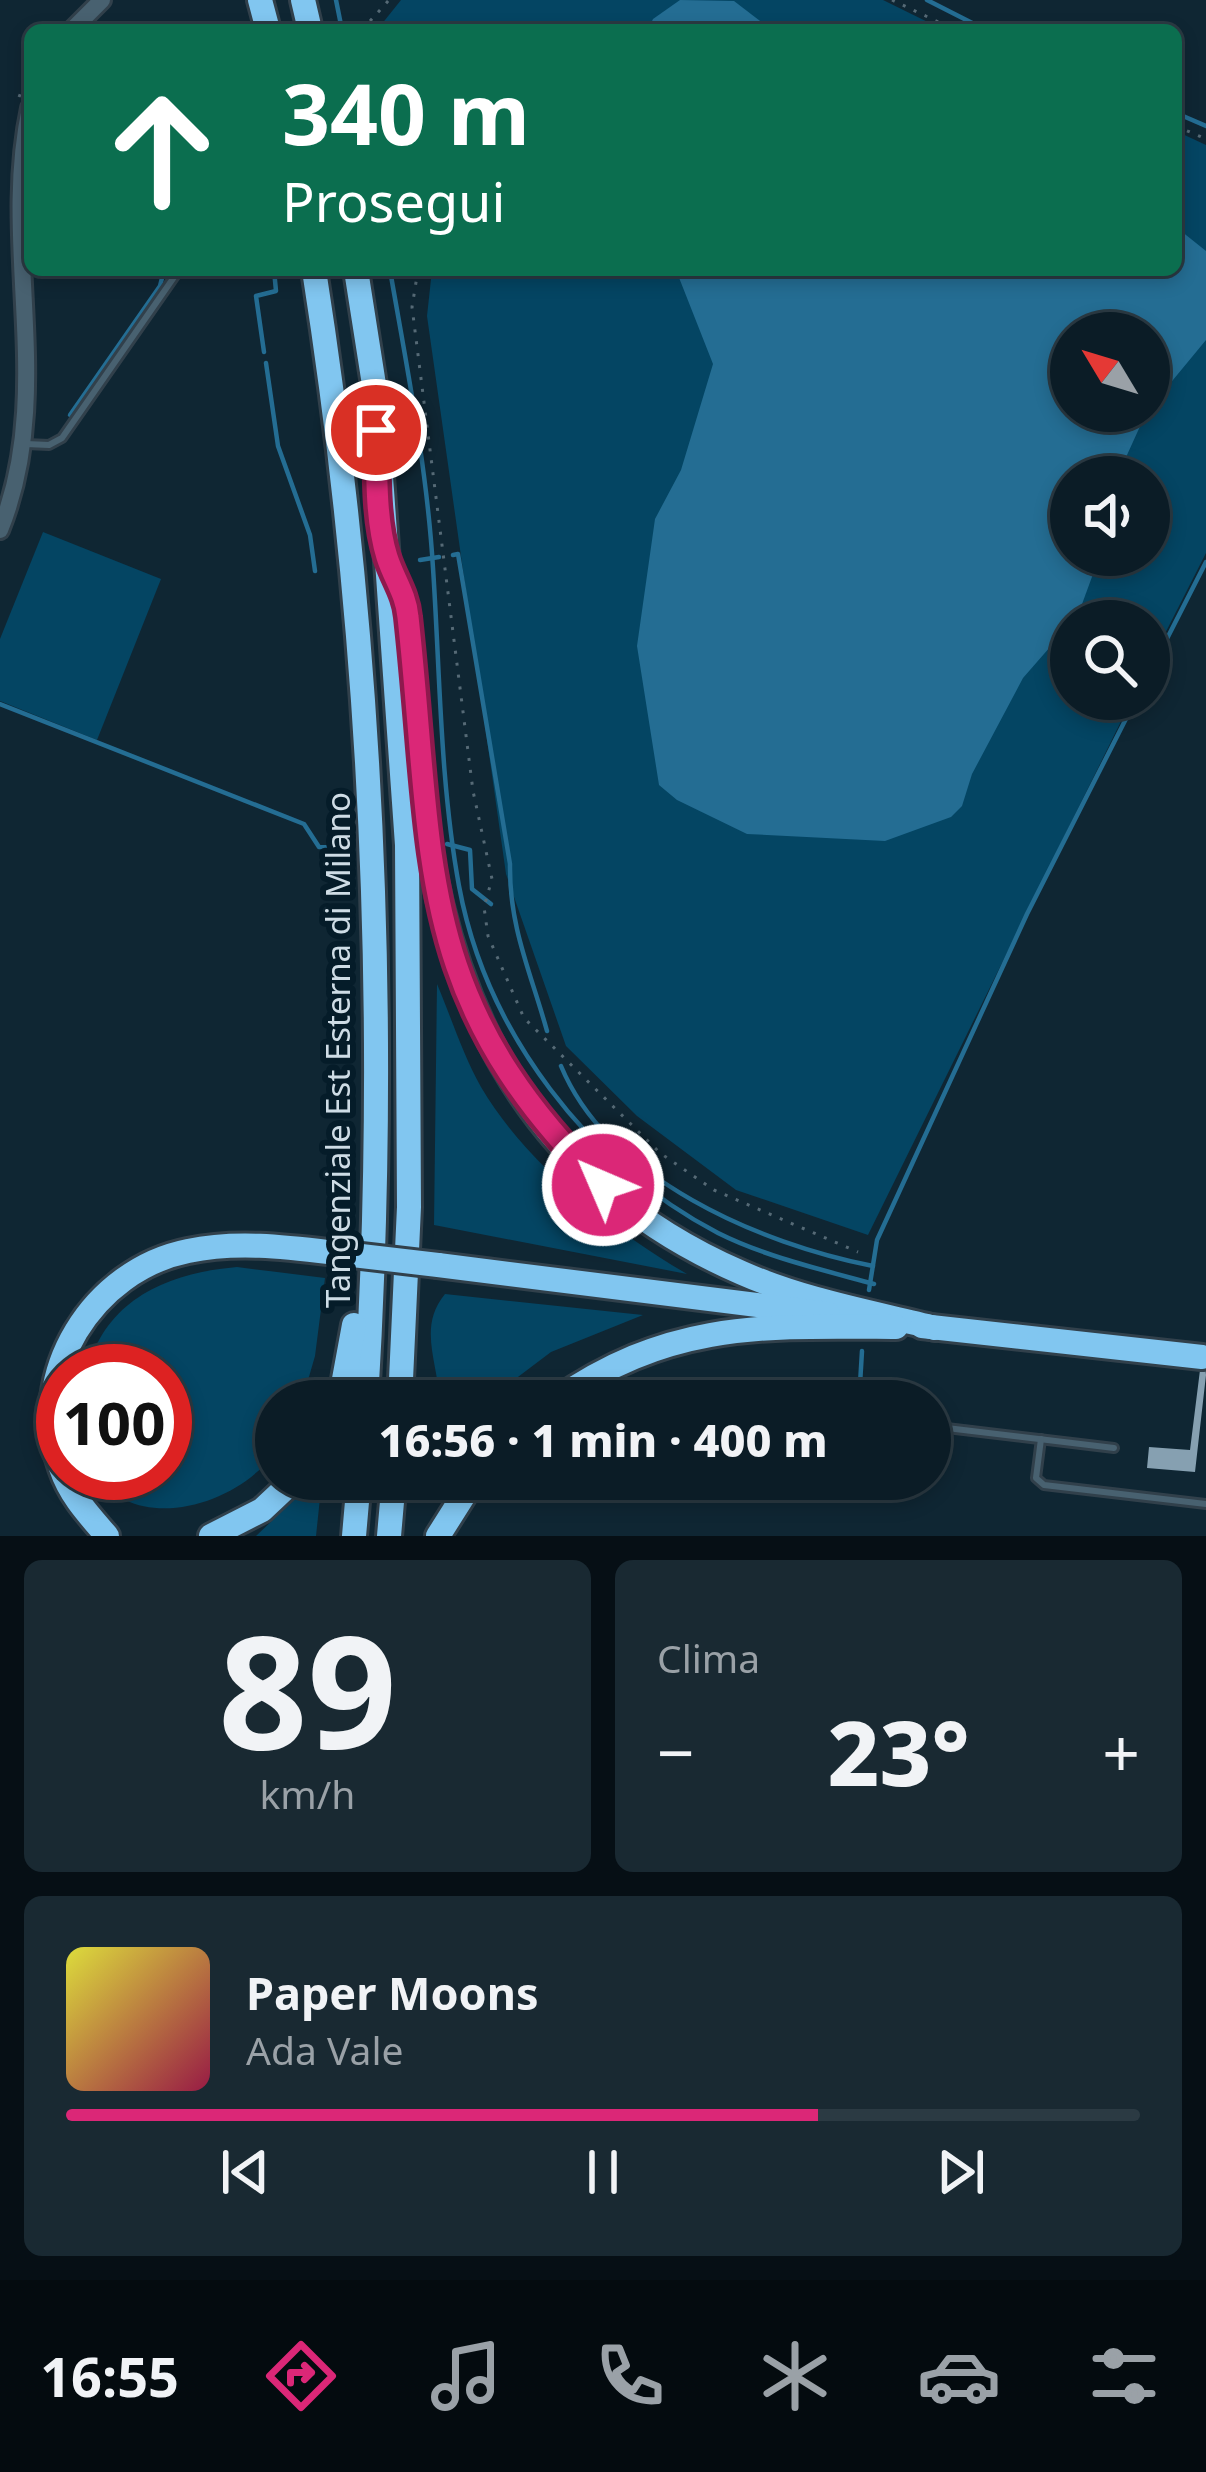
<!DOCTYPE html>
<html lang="it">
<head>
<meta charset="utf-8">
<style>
  :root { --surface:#0b1c26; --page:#192932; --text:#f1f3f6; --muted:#9aa1a7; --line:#2b3a43; --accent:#db2777 }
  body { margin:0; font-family:"Noto Sans",sans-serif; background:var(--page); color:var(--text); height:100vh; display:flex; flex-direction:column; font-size:45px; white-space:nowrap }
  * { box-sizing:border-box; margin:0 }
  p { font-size:39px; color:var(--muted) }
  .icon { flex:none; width:66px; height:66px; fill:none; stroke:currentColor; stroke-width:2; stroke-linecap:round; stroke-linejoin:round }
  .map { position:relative; height:1536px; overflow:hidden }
  .details { display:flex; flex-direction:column; gap:24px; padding:24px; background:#060f15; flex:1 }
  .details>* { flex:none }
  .guide { position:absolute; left:24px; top:24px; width:1158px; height:252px; border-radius:18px; box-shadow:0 6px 18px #0003,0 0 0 3px var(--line); background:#0b6e4f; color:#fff; overflow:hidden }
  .needle { width:78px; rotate:308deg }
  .fabs { position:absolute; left:1050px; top:312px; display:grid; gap:24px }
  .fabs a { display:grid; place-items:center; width:120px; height:120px; border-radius:50%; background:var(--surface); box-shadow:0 6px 18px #0003,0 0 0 3px var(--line); font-size:60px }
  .speed { position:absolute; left:36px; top:1344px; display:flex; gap:24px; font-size:60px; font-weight:700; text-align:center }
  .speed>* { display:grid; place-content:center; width:156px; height:156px; border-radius:50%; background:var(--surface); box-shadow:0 6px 18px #0003,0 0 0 3px var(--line); line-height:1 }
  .speed .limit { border:18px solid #d22; background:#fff; color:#111 }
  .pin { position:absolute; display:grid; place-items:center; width:102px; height:102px; color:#fff; margin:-51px; border:6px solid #fff; border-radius:50%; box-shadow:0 3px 12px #0007 }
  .me { position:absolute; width:132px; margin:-66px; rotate:315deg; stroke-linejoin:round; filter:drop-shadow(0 0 9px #0008) }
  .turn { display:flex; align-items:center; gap:42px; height:252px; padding:0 60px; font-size:54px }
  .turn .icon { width:156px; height:156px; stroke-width:2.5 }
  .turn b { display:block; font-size:84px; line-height:102px }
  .big { font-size:90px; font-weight:800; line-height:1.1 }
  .details .tile { flex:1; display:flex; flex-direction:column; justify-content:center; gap:18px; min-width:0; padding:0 42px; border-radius:18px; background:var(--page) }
  .details .dial { align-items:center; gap:0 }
  .dial b { font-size:156px; line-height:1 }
  .song { display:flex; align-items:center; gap:36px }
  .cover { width:144px; height:144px; border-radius:18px; background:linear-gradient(135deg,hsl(60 70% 55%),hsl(340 70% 35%)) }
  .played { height:12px; border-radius:6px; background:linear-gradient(90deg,var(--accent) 70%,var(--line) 70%) }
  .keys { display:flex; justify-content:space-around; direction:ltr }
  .heat { display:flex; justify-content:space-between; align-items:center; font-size:66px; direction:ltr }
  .details .tiles { flex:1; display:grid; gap:24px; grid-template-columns:1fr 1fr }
  .tile:last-child { grid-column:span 2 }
  .trip { position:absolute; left:255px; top:1380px; width:696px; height:120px; border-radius:60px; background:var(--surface); box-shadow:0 6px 18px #0003,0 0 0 3px var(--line); font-weight:800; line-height:120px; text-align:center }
  .dock { display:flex; height:192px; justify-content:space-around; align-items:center; background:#040b0f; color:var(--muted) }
  .dock .icon { width:84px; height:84px }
  .dock .current { color:var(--accent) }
  .dock b { font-size:54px; color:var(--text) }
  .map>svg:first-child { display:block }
  .green { fill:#044563; fill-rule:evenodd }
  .water { fill:#246d93 }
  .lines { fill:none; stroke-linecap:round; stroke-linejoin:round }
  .stream { stroke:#246d93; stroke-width:4.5 }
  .building { fill:#86a0b1 }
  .service-casing { stroke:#31404b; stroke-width:12 }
  .tertiary-casing { stroke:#31404b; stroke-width:22 }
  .motorway-casing { stroke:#31404b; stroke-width:30 }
  .path { stroke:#566a76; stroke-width:3; stroke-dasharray:3 9; stroke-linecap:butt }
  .service { stroke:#486170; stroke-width:6 }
  .tertiary { stroke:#486170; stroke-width:16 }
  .motorway { stroke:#81c6f0; stroke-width:24 }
  .motorway-bridge-casing { stroke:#31404b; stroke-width:30; stroke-linecap:butt }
  .motorway-bridge { stroke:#81c6f0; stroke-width:24 }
  .route-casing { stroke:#8e194d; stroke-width:30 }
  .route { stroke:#db2777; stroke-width:21 }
  .labels { text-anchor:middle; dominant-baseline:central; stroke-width:12; stroke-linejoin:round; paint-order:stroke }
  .street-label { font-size:33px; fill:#cedce5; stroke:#051c29 }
</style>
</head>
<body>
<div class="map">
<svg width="1206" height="1536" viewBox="0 0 1206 1536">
  <rect width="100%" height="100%" fill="#0f2633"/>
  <g class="green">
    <polygon points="401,0 883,0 944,30 377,30"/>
    <path d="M 1176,131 L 1206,145 L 1206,553 L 1149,665 L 1149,621 L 1071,621 L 1071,699 L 1132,699 L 868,1235 L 736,1190 L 637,1116 L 566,1046 L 506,874 L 427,316 L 432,270 L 1176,270 ZM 1071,333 L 1149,333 L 1149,411 L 1071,411 ZM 1071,477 L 1149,477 L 1149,555 L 1071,555 Z"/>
    <polygon points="43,532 161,579 97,740 0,701 0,639"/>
    <path d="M 437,984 C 451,1017 463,1055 481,1087 C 527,1165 610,1228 687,1274 L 434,1225 Z"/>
    <path d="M 237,1267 L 325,1278 L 315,1356 L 302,1401 L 276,1401 L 276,1451 C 238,1506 135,1536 95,1473 L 165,1473 L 165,1371 L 87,1371 C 106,1299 168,1273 237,1267 Z"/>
    <path d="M 445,1294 L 643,1315 L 551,1352 L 486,1401 L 439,1401 C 439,1363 417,1328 445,1294 Z"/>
    <polygon points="316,1479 322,1479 316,1536 256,1536"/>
  </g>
  <g class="water">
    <polygon points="680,0 734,1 772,30 648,30 653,19"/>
    <polygon points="1176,227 1206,251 1206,340 1149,409 1149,333 1071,333 1071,411 1147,411 1117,477 1071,477 1071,555 1100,555 1078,615 1023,678 972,774 962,806 951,817 885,841 747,834 677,800 659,785 637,646 655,519 681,470 713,364 676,270 1176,270"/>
  </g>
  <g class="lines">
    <g class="stream">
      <polyline points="336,0 342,30"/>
      <polyline points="927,0 986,30"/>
      <polyline points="1176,113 1206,126"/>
      <path d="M 390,270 C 407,368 427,468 433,568 C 440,673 440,782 459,886 C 486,1032 588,1165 718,1233 C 766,1257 823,1270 874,1284"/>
      <polyline points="264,352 256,296 276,291 274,270"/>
      <polyline points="266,363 278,446 310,535 315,571"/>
      <polyline points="70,415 160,286 164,270"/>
      <path d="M 453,555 L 458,554 L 510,864 C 509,927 531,973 547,1031"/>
      <polyline points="420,560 439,557"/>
      <polyline points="1149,674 1206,562"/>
      <polyline points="0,704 304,824 319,847 343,848"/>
      <polyline points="447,844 470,850 472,889 491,904"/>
      <path d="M 561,1066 C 608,1179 760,1244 873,1266"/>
      <polyline points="869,1290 877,1240 1027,914 1136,699"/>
      <polyline points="859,1401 862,1351"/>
    </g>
  </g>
  <polygon class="building" points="1203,1346 1206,1375 1195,1472 1147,1468 1149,1447 1190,1450"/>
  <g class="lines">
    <g class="service-casing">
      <g id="service">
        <polyline points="26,444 49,445 62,438 179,270"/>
        <polyline points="930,1426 1114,1448"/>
        <polyline points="1041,1439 1036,1478 1044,1485 1206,1504"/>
      </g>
    </g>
    <g class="tertiary-casing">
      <g id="tertiary">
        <polyline points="72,30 102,0"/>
        <path d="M 0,530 C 56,392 0,247 30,108"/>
      </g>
    </g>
    <g class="motorway-casing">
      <g id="motorway">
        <polyline points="260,0 268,30"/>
        <polyline points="303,0 310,30"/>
        <path d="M 314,270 C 373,645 389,1022 366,1401"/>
        <polyline points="356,270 375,391 407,845 409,1207 400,1401"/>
        <path d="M 418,754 C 434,984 518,1176 742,1273 C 803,1300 871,1312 935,1328"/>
        <polyline points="438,1265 828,1314"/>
        <polyline points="922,1326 1202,1357"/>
        <polyline points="340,1401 354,1325"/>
        <path d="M 555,1401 C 670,1321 762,1326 896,1327"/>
        <path d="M 107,1536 C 88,1514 70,1495 61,1468 C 27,1374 93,1270 188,1251 C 240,1240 293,1248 344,1254"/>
        <polyline points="211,1536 262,1510 295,1479"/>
        <polyline points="354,1536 359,1479"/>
        <polyline points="389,1536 394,1479"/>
        <polyline points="438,1536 474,1479"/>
      </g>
    </g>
    <g class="path">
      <polyline points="892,0 955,30"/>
      <polyline points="362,30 389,0"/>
      <polyline points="19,97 30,71"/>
      <polyline points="1176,126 1206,139"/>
      <polyline points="418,270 412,307 473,791 492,879 484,907 488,936 524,1018 660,1153 714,1190 858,1252"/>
    </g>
    <use href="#service" class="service"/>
    <use href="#tertiary" class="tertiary"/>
    <use href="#motorway" class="motorway"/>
    <g class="motorway-bridge-casing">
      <polyline id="motorway-bridge" points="344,1254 438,1265"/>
    </g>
    <use href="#motorway-bridge" class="motorway-bridge"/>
  </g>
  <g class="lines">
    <g class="route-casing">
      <path id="route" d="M 376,430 C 377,470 375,519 387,557 C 394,579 406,594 408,617 C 435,861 412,998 603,1185"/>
    </g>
    <use href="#route" class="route"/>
  </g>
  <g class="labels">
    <g class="street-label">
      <text transform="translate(337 1050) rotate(-90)">Tangenziale Est Esterna di Milano</text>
    </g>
  </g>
</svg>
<div class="fabs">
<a><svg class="needle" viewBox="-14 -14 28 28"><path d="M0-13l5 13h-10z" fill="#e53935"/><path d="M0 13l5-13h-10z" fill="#9aa1a7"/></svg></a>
<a><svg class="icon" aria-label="sound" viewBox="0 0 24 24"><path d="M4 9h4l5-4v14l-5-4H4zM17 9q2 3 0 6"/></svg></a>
<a><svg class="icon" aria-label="search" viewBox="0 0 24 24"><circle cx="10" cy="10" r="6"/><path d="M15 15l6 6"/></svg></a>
</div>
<div class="speed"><div class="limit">100</div></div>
<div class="pin" style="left:376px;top:430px;background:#d93025"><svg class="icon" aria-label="arrive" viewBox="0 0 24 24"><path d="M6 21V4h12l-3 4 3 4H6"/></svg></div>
<svg class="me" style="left:603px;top:1185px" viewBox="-20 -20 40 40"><circle r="17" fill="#db2777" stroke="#fff" stroke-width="3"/><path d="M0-11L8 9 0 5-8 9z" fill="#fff"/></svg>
<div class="trip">16:56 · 1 min · 400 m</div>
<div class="guide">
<div class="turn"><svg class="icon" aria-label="ahead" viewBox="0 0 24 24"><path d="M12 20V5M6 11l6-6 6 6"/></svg><div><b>340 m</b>Prosegui</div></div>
</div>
</div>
<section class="details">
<div class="tiles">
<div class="tile dial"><b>89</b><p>km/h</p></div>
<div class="tile"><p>Clima</p>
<div class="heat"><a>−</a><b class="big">23°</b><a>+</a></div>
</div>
<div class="tile">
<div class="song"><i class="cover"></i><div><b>Paper Moons</b><p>Ada Vale</p></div></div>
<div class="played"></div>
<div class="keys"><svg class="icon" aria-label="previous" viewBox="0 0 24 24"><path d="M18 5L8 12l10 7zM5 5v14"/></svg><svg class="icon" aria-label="pause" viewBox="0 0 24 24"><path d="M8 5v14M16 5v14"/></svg><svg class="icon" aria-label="next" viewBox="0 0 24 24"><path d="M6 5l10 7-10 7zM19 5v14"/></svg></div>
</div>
</div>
</section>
<nav class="dock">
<b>16:55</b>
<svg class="icon current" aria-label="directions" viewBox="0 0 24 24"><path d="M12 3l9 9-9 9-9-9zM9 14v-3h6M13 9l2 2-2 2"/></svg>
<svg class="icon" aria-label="music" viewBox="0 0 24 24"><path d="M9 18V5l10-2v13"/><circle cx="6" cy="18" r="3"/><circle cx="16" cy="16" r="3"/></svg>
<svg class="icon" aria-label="phone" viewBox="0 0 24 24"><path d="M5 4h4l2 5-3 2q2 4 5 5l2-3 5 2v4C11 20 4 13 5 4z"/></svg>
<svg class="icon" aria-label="climate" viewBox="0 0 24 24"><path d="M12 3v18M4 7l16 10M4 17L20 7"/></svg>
<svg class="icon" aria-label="car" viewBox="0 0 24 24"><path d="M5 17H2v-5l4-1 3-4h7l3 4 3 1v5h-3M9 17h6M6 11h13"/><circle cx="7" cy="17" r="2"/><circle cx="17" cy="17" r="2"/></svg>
<svg class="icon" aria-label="filters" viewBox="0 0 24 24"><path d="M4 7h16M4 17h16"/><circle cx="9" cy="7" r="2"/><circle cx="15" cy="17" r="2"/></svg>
</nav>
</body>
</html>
